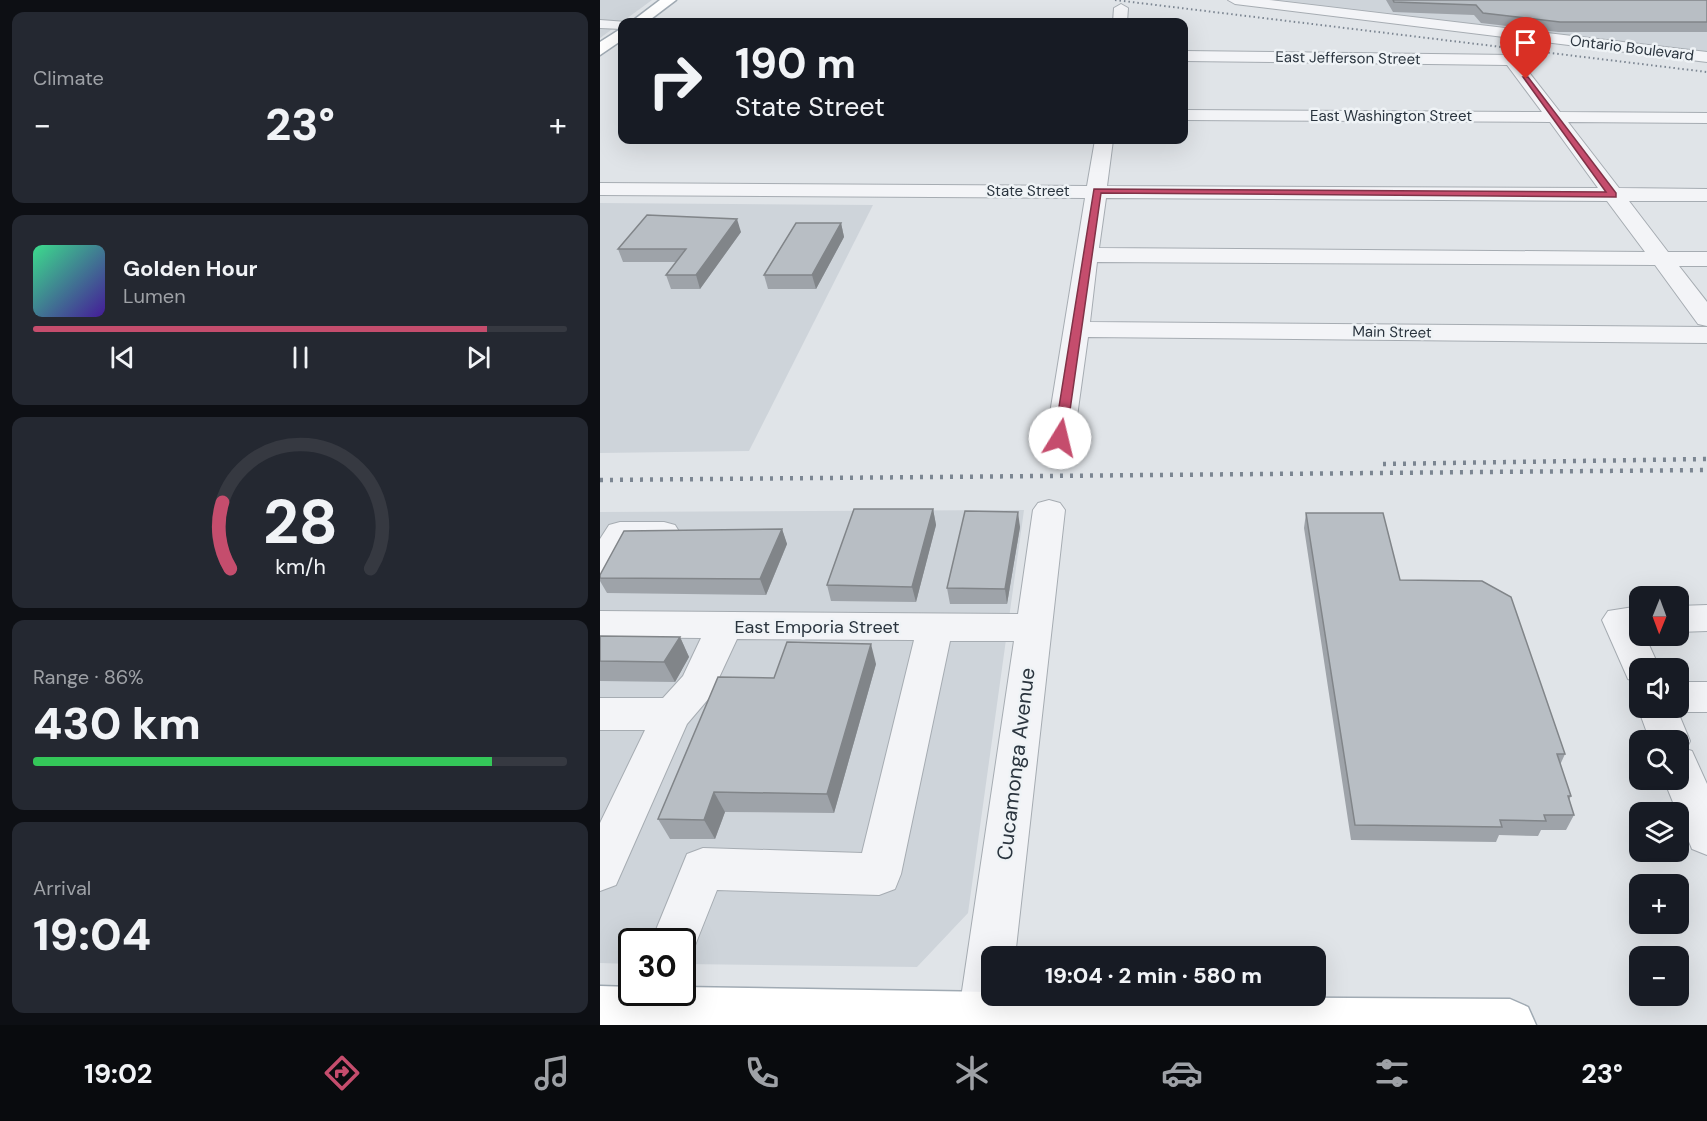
<!DOCTYPE html>
<html lang="en">
<head>
<meta charset="utf-8">
<style>
  :root { --surface:#171b24; --page:#242831; --text:#f1f3f6; --muted:#9ea1a6; --line:#363941; --accent:#c54d6d }
  body { margin:0; font-family:"DM Sans",sans-serif; background:var(--page); color:var(--text); height:100vh; display:flex; flex-direction:column; font-size:22px; white-space:nowrap }
  * { box-sizing:border-box; margin:0 }
  p { font-size:20px; color:var(--muted) }
  .icon { flex:none; width:33px; height:33px; fill:none; stroke:currentColor; stroke-width:2; stroke-linecap:round; stroke-linejoin:round }
  .map { position:relative; flex:1; overflow:hidden }
  .sheet { display:flex; flex-direction:column; gap:12px; padding:12px; background:#0d0f14; width:600px }
  .sheet>* { flex:none }
  .hud { position:absolute; left:18px; top:18px; width:570px; height:126px; border-radius:12px; box-shadow:0 6px 24px #0002; background:#171b24; color:var(--text); overflow:hidden }
  .needle { width:39px; rotate:181deg }
  .controls { position:absolute; left:1029px; top:586px; display:grid; gap:12px }
  .controls a { display:grid; place-items:center; width:60px; height:60px; border-radius:12px; background:var(--surface); box-shadow:0 6px 24px #0002; font-size:30px }
  .speed { position:absolute; left:18px; top:928px; display:flex; gap:12px; font-size:30px; font-weight:700; text-align:center }
  .speed>* { display:grid; place-content:center; width:78px; height:78px; border-radius:50%; background:var(--surface); box-shadow:0 6px 24px #0002; line-height:1 }
  .speed .limit { border:3px solid #111; border-radius:9px; background:#fff; color:#111 }
  .pin { position:absolute; display:grid; place-items:center; width:51px; height:51px; color:#fff; margin:-62px -26px; border-radius:50% 50% 50% 0; rotate:-45deg; box-shadow:0 0 6px #0007 }
  .pin .icon { rotate:45deg }
  .me { position:absolute; width:66px; margin:-33px; rotate:9deg; stroke-linejoin:round; filter:drop-shadow(0 0 4px #0008) }
  .turn { display:flex; align-items:center; gap:21px; height:126px; padding:0 18px; font-size:27px }
  .turn .icon { width:78px; height:78px; stroke-width:2.5 }
  .turn b { display:block; font-size:42px; line-height:51px }
  .big { font-size:45px; font-weight:800; line-height:1.1 }
  .sheet .card { flex:1; display:flex; flex-direction:column; justify-content:center; gap:9px; min-width:0; padding:0 21px; border-radius:12px; background:var(--page) }
  .sheet .dial { align-items:center; gap:0 }
  .dial svg { height:156px; overflow:visible; fill:none; stroke:var(--line); stroke-width:7; stroke-linecap:round; text-anchor:middle }
  .dial text { fill:var(--text); stroke:none }
  .song { display:flex; align-items:center; gap:18px }
  .cover { width:72px; height:72px; border-radius:9px; background:linear-gradient(135deg,hsl(150 70% 55%),hsl(260 70% 35%)) }
  .played { height:6px; border-radius:3px; background:linear-gradient(90deg,var(--accent) 85%,var(--line) 85%) }
  .keys { display:flex; justify-content:space-around; direction:ltr }
  .heat { display:flex; justify-content:space-between; align-items:center; font-size:33px; direction:ltr }
  .charge { height:9px; border-radius:4px; background:linear-gradient(90deg,#34c759 86%,var(--line) 0) }
  .trip { position:absolute; left:381px; top:946px; width:345px; height:60px; border-radius:12px; background:var(--surface); box-shadow:0 6px 24px #0002; font-weight:800; line-height:60px; text-align:center }
  .tab-bar { display:flex; height:96px; justify-content:space-around; align-items:center; background:#090b0e; color:var(--muted) }
  .tab-bar .icon { width:42px; height:42px }
  .tab-bar .current { color:var(--accent) }
  .tab-bar b { font-size:27px; color:var(--text) }
  main { display:flex; flex:1; min-height:0 }
  .map>svg:first-child { display:block }
  .built { fill:#ced4da }
  .lines { fill:none; stroke-linecap:round; stroke-linejoin:round }
  .minor-casing { stroke:#a6acb2; stroke-width:2 }
  .major-casing { stroke:#a0aab3; stroke-width:3 }
  .minor { fill:#f3f4f7; fill-rule:evenodd }
  .major { fill:#fff; fill-rule:evenodd }
  .rail-far1 { stroke:#7b8591; stroke-width:2; stroke-dasharray:1.5 3; stroke-linecap:butt }
  .rail { stroke:#7b8591; stroke-width:4.5; stroke-dasharray:3 7; stroke-linecap:butt }
  .wall { fill:#9ea3a9 }
  .shaded-wall { fill:#818589 }
  .building { fill:#b8bec4; stroke:#818589; stroke-width:1.5 }
  .route { fill:#c54d6d; stroke:#803247; stroke-width:1.5 }
  .labels { text-anchor:middle; dominant-baseline:central; stroke-width:5; stroke-linejoin:round; paint-order:stroke }
  .far-street-label { font-size:15px; fill:#2a343e; stroke:#eff3f6 }
  .street-label { font-size:18px; fill:#2a343e; stroke:#eff3f6 }
  .near-street-label { font-size:21px; fill:#2a343e; stroke:#eff3f6 }
</style>
</head>
<body>
<main>
<section class="sheet">
<div class="card"><p>Climate</p>
<div class="heat"><a>−</a><b class="big">23°</b><a>+</a></div>
</div>
<div class="card">
<div class="song"><i class="cover"></i><div><b>Golden Hour</b><p>Lumen</p></div></div>
<div class="played"></div>
<div class="keys"><svg class="icon" aria-label="previous" viewBox="0 0 24 24"><path d="M18 5L8 12l10 7zM5 5v14"/></svg><svg class="icon" aria-label="pause" viewBox="0 0 24 24"><path d="M8 5v14M16 5v14"/></svg><svg class="icon" aria-label="next" viewBox="0 0 24 24"><path d="M6 5l10 7-10 7zM19 5v14"/></svg></div>
</div>
<div class="card dial"><svg viewBox="0 0 100 80">
<path d="M14 69A42 42 0 1 1 86 69"/>
<path d="M14 69A42 42 0 0 1 10 35" stroke="#c54d6d"/>
<text x="50" y="56" font-size="32" font-weight="700">28</text>
<text x="50" y="72" font-size="11">km/h</text>
</svg></div>
<div class="card"><p>Range · 86%</p><b class="big">430 km</b><div class="charge"></div></div>
<div class="card"><p>Arrival</p><b class="big">19:04</b></div>
</section>
<div class="map">
<svg width="1107" height="1025" viewBox="0 0 1107 1025">
  <rect width="100%" height="100%" fill="#e0e4e8"/>
  <g class="built">
    <polygon points="0,0 52,0 0,38"/>
    <polygon points="648,0 1107,0 1107,53"/>
    <polygon points="0,203 273,205 149,451 0,453"/>
    <polygon points="424,510 368,913 317,967 83,964 82,942 32,942 31,964 0,963 0,512"/>
  </g>
  <g class="lines">
    <g class="minor-casing">
      <g id="minor">
        <polygon points="628,0 669,0 1107,52 1107,62 635,4"/>
        <polygon points="521,4 528,8 527,22 513,22 514,8"/>
        <polygon points="0,20 27,22 22,22 22,29 0,28"/>
        <path d="M 584,51 L 912,55 L 917,57 L 960,112 L 1107,113 L 1107,123 L 968,122 L 1019,188 L 1107,189 L 1107,201 L 1029,201 L 1068,252 L 1107,252 L 1107,266 L 1079,266 L 1107,302 L 1107,326 L 1098,324 L 1055,265 L 497,262 L 490,322 L 1107,327 L 1107,343 L 488,337 L 474,438 L 470,444 L 460,447 L 450,444 L 446,438 L 485,198 L 0,195 L 0,183 L 487,186 L 495,140 L 513,140 L 507,186 L 998,188 L 950,122 L 584,120 L 584,110 L 942,112 L 907,65 L 584,61 ZM 506,198 L 1007,201 L 1045,252 L 499,248 Z"/>
        <polygon points="449,500 460,503 465,510 415,957 392,957 392,996 410,996 405,1025 361,1025 358,1018 414,641 350,641 301,874 295,889 279,895 117,890 90,958 82,962 82,942 51,942 87,854 103,848 262,853 314,640 137,639 110,697 87,724 16,885 0,891 0,823 45,730 0,730 0,698 63,698 83,676 101,638 0,637 0,611 418,614 433,510 438,503"/>
        <polygon points="20,522 64,522 75,525 80,533 75,541 64,544 30,544 12,574 0,578 0,539 9,525"/>
        <polygon points="1107,605 1107,631 1078,632 1078,606"/>
        <polygon points="1040,606 1040,636 1045,636 1060,669 1040,669 1040,683 1028,679 1002,620 1008,611"/>
        <polygon points="1078,682 1107,682 1107,712 1078,712 1090,741 1086,749 1092,751 1107,784 1107,855 1092,849 1064,780 1078,780 1078,741 1050,741 1038,708 1040,705 1040,708 1078,708"/>
      </g>
    </g>
    <g class="major-casing">
      <g id="major">
        <polygon points="60,0 76,0 47,22 31,22"/>
        <polygon points="22,28 22,40 0,55 0,42"/>
        <polygon points="0,986 32,987 32,993 82,993 82,987 392,992 392,996 910,999 928,1007 936,1025 0,1025"/>
      </g>
    </g>
    <use href="#minor" class="minor"/>
    <use href="#major" class="major"/>
    <polyline class="rail-far1" points="515,0 1107,72"/>
    <g class="rail">
      <polyline points="783,464 1107,459"/>
      <polyline points="0,480 1107,470"/>
    </g>
  </g>
  <g class="wall">
    <polygon points="786,0 1107,0 1107,32 958,32 881,23 874,15 793,12"/>
    <polygon points="241,223 244,237 216,289 168,289 164,275"/>
    <polygon points="141,232 100,289 71,289 66,275 76,262 23,262 18,249"/>
    <polygon points="333,509 336,525 316,602 231,601 227,585"/>
    <polygon points="706,513 800,580 965,754 960,765 971,796 969,800 974,815 966,830 941,830 938,836 899,835 896,842 751,840 704,528"/>
    <polygon points="420,527 407,604 350,604 347,588"/>
    <polygon points="182,529 187,544 166,595 7,593 0,581 0,575"/>
    <polygon points="0,636 80,637 89,657 75,682 0,681"/>
    <polygon points="276,664 234,813 125,812 115,839 70,839 58,819 174,678"/>
  </g>
  <g class="shaded-wall">
    <polygon points="137,219 141,232 100,289 96,275"/>
    <polygon points="241,223 244,237 216,289 212,275"/>
    <polygon points="333,509 336,525 316,602 312,587"/>
    <polygon points="418,512 420,527 407,604 405,589"/>
    <polygon points="182,529 187,544 166,595 160,579"/>
    <polygon points="80,637 89,657 75,682 64,662"/>
    <polygon points="271,644 276,664 234,813 227,794"/>
    <polygon points="114,792 125,812 115,839 104,820"/>
  </g>
  <g class="building">
    <polygon points="793,0 1107,0 1107,22 960,22 883,13 876,5 794,2"/>
    <polygon points="47,215 137,219 96,275 66,275 86,249 18,249"/>
    <polygon points="196,223 241,223 212,275 164,275"/>
    <polygon points="254,509 333,509 312,587 227,585"/>
    <polygon points="365,511 418,512 405,589 347,588"/>
    <polygon points="706,513 783,513 800,580 882,581 911,597 965,754 957,754 971,796 968,796 974,815 944,815 946,821 900,820 902,827 755,825"/>
    <polygon points="182,529 160,579 0,578 0,575 24,531"/>
    <polygon points="0,636 80,637 64,662 0,661"/>
    <polygon points="187,642 271,644 227,794 114,792 104,820 58,819 118,677 174,678"/>
  </g>
  <polygon class="route" points="923,77 928,77 1016,193 1016,197 501,193 466,438 465,441 456,441 454,438 494,189 1006,192"/>
  <g class="labels">
    <g class="far-street-label">
      <text transform="translate(1032 48) rotate(7)">Ontario Boulevard</text>
      <text transform="translate(748 58) rotate(1)">East Jefferson Street</text>
      <text x="791" y="116">East Washington Street</text>
      <text x="428" y="191">State Street</text>
      <text transform="translate(792 332) rotate(1)">Main Street</text>
    </g>
    <g class="street-label">
      <text x="217" y="627">East Emporia Street</text>
    </g>
    <g class="near-street-label">
      <text transform="translate(416 764) rotate(-83)">Cucamonga Avenue</text>
    </g>
  </g>
</svg>
<div class="controls">
<a><svg class="needle" viewBox="-14 -14 28 28"><path d="M0-13l5 13h-10z" fill="#e53935"/><path d="M0 13l5-13h-10z" fill="#9ea1a6"/></svg></a>
<a><svg class="icon" aria-label="sound" viewBox="0 0 24 24"><path d="M4 9h4l5-4v14l-5-4H4zM17 9q2 3 0 6"/></svg></a>
<a><svg class="icon" aria-label="search" viewBox="0 0 24 24"><circle cx="10" cy="10" r="6"/><path d="M15 15l6 6"/></svg></a>
<a><svg class="icon" aria-label="layers" viewBox="0 0 24 24"><path d="M12 4l9 5-9 5-9-5zM3 14l9 5 9-5"/></svg></a>
<a>+</a>
<a>−</a>
</div>
<div class="speed"><div class="limit">30</div></div>
<div class="pin" style="left:926px;top:79px;background:#d93025"><svg class="icon" aria-label="arrive" viewBox="0 0 24 24"><path d="M6 21V4h12l-3 4 3 4H6"/></svg></div>
<svg class="me" style="left:460px;top:438px" viewBox="-20 -20 40 40"><circle r="19" fill="#fff"/><path d="M0-13L10 11 0 6-10 11z" fill="#c54d6d"/></svg>
<div class="trip">19:04 · 2 min · 580 m</div>
<div class="hud">
<div class="turn"><svg class="icon" aria-label="right" viewBox="0 0 24 24"><path d="M7 20v-9h11M14 6l5 5-5 5"/></svg><div><b>190 m</b>State Street</div></div>
</div>
</div>
</main>
<nav class="tab-bar">
<b>19:02</b>
<svg class="icon current" aria-label="directions" viewBox="0 0 24 24"><path d="M12 3l9 9-9 9-9-9zM9 14v-3h6M13 9l2 2-2 2"/></svg>
<svg class="icon" aria-label="music" viewBox="0 0 24 24"><path d="M9 18V5l10-2v13"/><circle cx="6" cy="18" r="3"/><circle cx="16" cy="16" r="3"/></svg>
<svg class="icon" aria-label="phone" viewBox="0 0 24 24"><path d="M5 4h4l2 5-3 2q2 4 5 5l2-3 5 2v4C11 20 4 13 5 4z"/></svg>
<svg class="icon" aria-label="climate" viewBox="0 0 24 24"><path d="M12 3v18M4 7l16 10M4 17L20 7"/></svg>
<svg class="icon" aria-label="car" viewBox="0 0 24 24"><path d="M5 17H2v-5l4-1 3-4h7l3 4 3 1v5h-3M9 17h6M6 11h13"/><circle cx="7" cy="17" r="2"/><circle cx="17" cy="17" r="2"/></svg>
<svg class="icon" aria-label="filters" viewBox="0 0 24 24"><path d="M4 7h16M4 17h16"/><circle cx="9" cy="7" r="2"/><circle cx="15" cy="17" r="2"/></svg>
<b>23°</b>
</nav>
</body>
</html>
